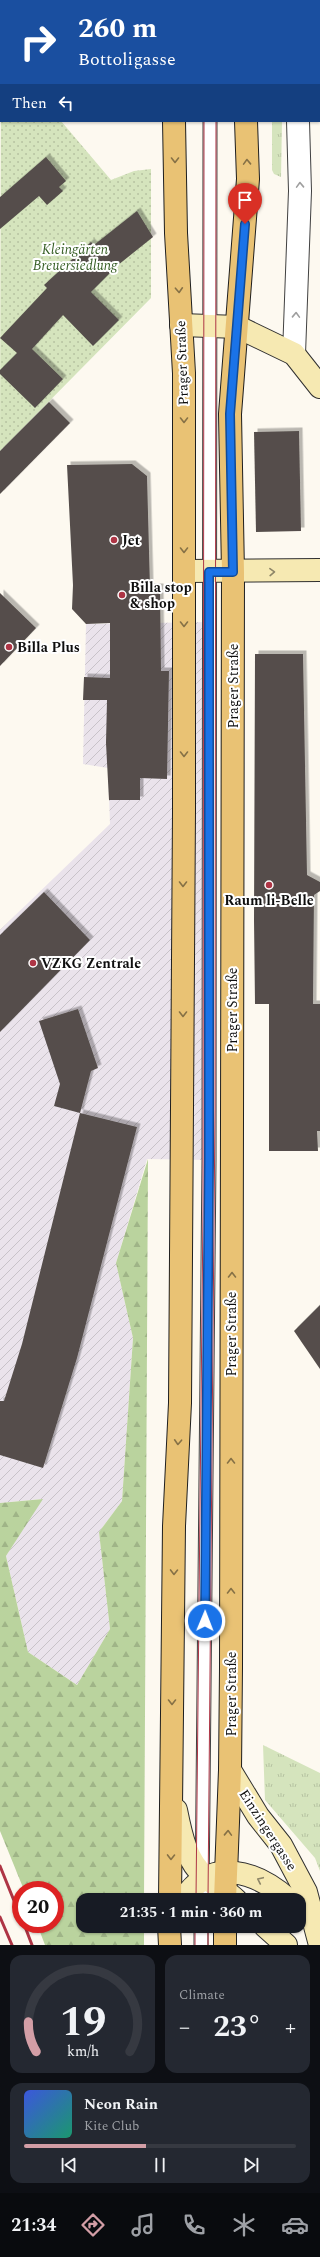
<!DOCTYPE html>
<html lang="en">
<head>
<meta charset="utf-8">
<style>
  :root { --surface:#171b24; --page:#242831; --text:#f1f3f6; --muted:#9ea1a6; --line:#363941; --accent:#d39ea6 }
  body { margin:0; font-family:Spectral,serif; background:var(--page); color:var(--text); height:100vh; display:flex; flex-direction:column; font-size:15px; white-space:nowrap }
  * { box-sizing:border-box; margin:0 }
  p { font-size:13px; color:var(--muted) }
  .icon { flex:none; width:22px; height:22px; fill:none; stroke:currentColor; stroke-width:2; stroke-linecap:round; stroke-linejoin:round }
  .map { position:relative; height:1945px; overflow:hidden }
  .details { display:flex; flex-direction:column; gap:10px; padding:10px; background:#0d0f14; flex:1 }
  .details>* { flex:none }
  .top-card { position:absolute; left:0px; top:0px; width:320px; height:122px; box-shadow:0 1px 3px #0004; background:#1a4fa0; color:#fff; overflow:hidden }
  .speed { position:absolute; left:12px; top:1881px; display:flex; gap:8px; font-size:20px; font-weight:700; text-align:center }
  .speed>* { display:grid; place-content:center; width:52px; height:52px; border-radius:50%; background:var(--surface); box-shadow:0 1px 3px #0004; line-height:1 }
  .speed .limit { border:6px solid #d22; background:#fff; color:#111 }
  .pin { position:absolute; display:grid; place-items:center; width:34px; height:34px; color:#fff; margin:-41px -17px; border-radius:50% 50% 50% 0; rotate:-45deg; box-shadow:0 0 4px #0007 }
  .pin .icon { rotate:45deg }
  .me { position:absolute; width:44px; margin:-22px; rotate:1deg; stroke-linejoin:round; filter:drop-shadow(0 0 3px #0008) }
  .turn { display:flex; align-items:center; gap:14px; height:84px; padding:0 12px; font-size:18px }
  .turn .icon { width:52px; height:52px; stroke-width:2.5 }
  .turn b { display:block; font-size:28px; line-height:34px }
  .then { display:flex; align-items:center; height:38px; padding:0 12px; background:#0003; gap:8px; font-size:15px }
  .big { font-size:30px; font-weight:700; line-height:1.1 }
  .details .card { flex:1; display:flex; flex-direction:column; justify-content:center; gap:6px; min-width:0; padding:0 14px; border-radius:12px; background:var(--page) }
  .details .dial { align-items:center; gap:0 }
  .dial svg { height:104px; overflow:visible; fill:none; stroke:var(--line); stroke-width:7; stroke-linecap:round; text-anchor:middle }
  .dial text { fill:var(--text); stroke:none }
  .song { display:flex; align-items:center; gap:12px }
  .cover { width:48px; height:48px; border-radius:6px; background:linear-gradient(135deg,hsl(230 70% 55%),hsl(160 70% 35%)) }
  .played { height:4px; border-radius:2px; background:linear-gradient(90deg,var(--accent) 45%,var(--line) 45%) }
  .keys { display:flex; justify-content:space-around; direction:ltr }
  .heat { display:flex; justify-content:space-between; align-items:center; font-size:22px; direction:ltr }
  .details .tiles { flex:1; display:grid; gap:10px; grid-template-columns:1fr 1fr }
  .card:last-child { grid-column:span 2 }
  .trip { position:absolute; left:76px; top:1893px; width:230px; height:40px; border-radius:12px; background:var(--surface); box-shadow:0 1px 3px #0004; font-weight:700; line-height:40px; text-align:center }
  .dock { display:flex; height:64px; justify-content:space-around; align-items:center; background:#090b0e; color:var(--muted) }
  .dock .icon { width:28px; height:28px }
  .dock .current { color:var(--accent) }
  .dock b { font-size:18px; color:var(--text) }
  .map>svg:first-child { display:block }
  .industrial { fill:url(#industrial-furrows) }
  .grass { fill:url(#grass-tufts) }
  .forest { fill:url(#forest-firs) }
  .park { fill:url(#park-dots) }
  .building { fill:#554e4b; filter:url(#shadow) }
  .lines { fill:none; stroke-linecap:round; stroke-linejoin:round }
  .lane-casing { stroke:#414141; stroke-width:15 }
  .street-casing { stroke:#414141; stroke-width:24 }
  .secondary-casing { stroke:#303030; stroke-width:24 }
  .primary-casing { stroke:#1f1f1f; stroke-width:24 }
  .lane { stroke:#fff; stroke-width:13 }
  .street { stroke:#fff; stroke-width:22 }
  .secondary { stroke:#f6e9b2; stroke-width:22 }
  .primary { stroke:#e9c274; stroke-width:22 }
  .tram { stroke:#ae3545; stroke-width:1 }
  .rail { stroke:#ae3545; stroke-width:3 }
  .oneway { stroke:#867146 }
  .oneway2 { stroke:#9f9f9f }
  .oneway3 { stroke:#8e8668 }
  .route-casing { stroke:#114b97; stroke-width:10 }
  .route { stroke:#1a73e8; stroke-width:7 }
  .poi-dot { fill:#ae3545; stroke:#fff; stroke-width:1.5 }
  .labels { text-anchor:middle; dominant-baseline:central; stroke-width:4; stroke-linejoin:round; paint-order:stroke }
  .park-label { font-size:14px; font-style:italic; fill:#365e25; stroke:#fff }
  .street-label { font-size:14px; fill:#0e0e0e; stroke:#fff }
  .poi-label { font-size:14px; font-weight:bold; fill:#0e0e0e; stroke:#fff; text-anchor:start }
</style>
</head>
<body>
<div class="map">
<svg width="320" height="1945" viewBox="0 0 320 1945">
  <defs>
    <pattern id="industrial-furrows" width="10" height="10" patternUnits="userSpaceOnUse"><rect width="10" height="10" fill="#eae3eb"/><path d="M-1 1l2-2M0 10L10 0M9 11l2-2" fill="none" stroke="#c8c2c8"/></pattern>
    <pattern id="grass-tufts" width="24" height="20" patternUnits="userSpaceOnUse"><rect width="24" height="20" fill="#d5e4bd"/><path d="M3 7l-1-3M5 7V3M7 7l1-3M15 17l-1-3M17 17v-4M19 17l1-3" fill="none" stroke="#b6c2a1"/></pattern>
    <pattern id="forest-firs" width="22" height="20" patternUnits="userSpaceOnUse"><rect width="22" height="20" fill="#bad39e"/><path d="M5 1l3.5 6h-7zM16 11l3.5 6h-7z" fill="#9fb487"/></pattern>
    <pattern id="park-dots" width="8" height="8" patternUnits="userSpaceOnUse"><rect width="8" height="8" fill="#d5e4bd"/><path d="M2 2h.1M6 6h.1" fill="none" stroke="#b6c2a1" stroke-width="1.8" stroke-linecap="round"/></pattern>
    <filter id="shadow"><feDropShadow dx="3.5" dy="-3.5" stdDeviation="0" flood-color="#0004"/></filter>
  </defs>
  <rect width="100%" height="100%" fill="#fdf9f0"/>
  <g class="industrial">
    <polygon points="0,0 74,0 74,1 1,1 1,29"/>
    <polygon points="211,622 209,1160 147,1159 116,1263 133,1338 122,1501 99,1532 110,1629 77,1685 28,1652 6,1556 42,1499 0,1503 0,930 110,824 108,768 83,764 86,624"/>
  </g>
  <g class="grass">
    <polygon points="272,121 282,121 281,177 274,174 272,170"/>
    <polygon points="263,1745 320,1773 320,1871 315,1858 265,1800"/>
  </g>
  <polygon class="forest" points="148,1159 144,1900 83,1900 83,1926 144,1926 144,1945 45,1945 37,1924 55,1924 55,1890 24,1890 0,1831 0,1503 43,1499 6,1556 28,1652 77,1685 110,1629 99,1532 122,1501 133,1338 116,1263"/>
  <polygon class="park" points="1,63 1,121 61,121 111,180 134,171 151,169 151,298 0,451"/>
  <g class="building">
    <polygon points="46,157 66,181 59,187 63,191 47,205 39,196 0,229 0,197"/>
    <polygon points="137,211 153,237 118,265 91,292 119,320 93,346 63,315 32,349 63,379 35,408 0,374 0,370 17,353 0,338 47,288 44,285 91,242 94,245"/>
    <polygon points="49,402 70,423 0,494 0,451"/>
    <polygon points="299,431 301,531 256,532 254,432"/>
    <polygon points="132,464 147,476 150,587 160,587 161,671 169,671 167,779 140,778 140,800 109,800 106,743 107,700 83,700 84,677 110,678 110,623 86,624 72,609 73,585 67,465"/>
    <polygon points="0,593 36,628 0,666"/>
    <polygon points="255,654 303,654 307,875 320,882 320,891 314,895 313,1004 320,1004 320,1131 317,1131 318,1151 269,1151 269,1004 255,1004 254,920"/>
    <polygon points="44,892 90,940 0,1032 0,935"/>
    <polygon points="78,1009 98,1068 91,1071 80,1113 54,1106 60,1084 39,1021"/>
    <polygon points="80,1113 137,1127 77,1358 43,1468 0,1455 0,1401 4,1401 22,1344"/>
    <polygon points="320,1305 320,1369 294,1331"/>
  </g>
  <g class="lines">
    <g class="lane-casing">
      <g id="lane">
        <polyline points="142,1 142,0"/>
        <polyline points="211,1 211,0"/>
        <polyline points="202,1900 209,1160 210,121"/>
        <polyline points="201,1945 201,1926"/>
      </g>
    </g>
    <g class="street-casing">
      <g id="street">
        <polyline points="266,0 268,1"/>
        <polyline points="319,9 320,9"/>
        <polyline points="319,30 320,28"/>
        <polyline points="294,354 300,191 298,121"/>
      </g>
    </g>
    <g class="secondary-casing">
      <g id="secondary">
        <polyline points="181,325 238,327 294,354 320,387"/>
        <polyline points="184,571 320,570"/>
        <polyline points="230,1770 258,1816 281,1845 306,1892 320,1945"/>
        <path d="M 176,1810 C 181,1835 186,1861 206,1878 C 216,1886 227,1891 236,1900"/>
        <path d="M 183,1900 C 211,1856 256,1871 289,1900"/>
        <polyline points="265,1926 286,1945"/>
      </g>
    </g>
    <g class="primary-casing">
      <g id="primary">
        <polyline points="241,0 241,1"/>
        <polyline points="175,1 175,0"/>
        <polyline points="170,1900 174,1526 180,1403 184,812 184,373 176,233 174,121"/>
        <polyline points="225,1900 230,1770 231,1668 233,572 230,414 248,179 246,121"/>
        <polyline points="169,1926 170,1945"/>
        <polyline points="225,1926 225,1945"/>
      </g>
    </g>
    <use href="#lane" class="lane"/>
    <use href="#street" class="street"/>
    <use href="#secondary" class="secondary"/>
    <use href="#primary" class="primary"/>
    <g class="tram">
      <polyline points="217,0 217,1"/>
      <polyline points="205,1 205,0"/>
      <polyline points="196,1900 203,1210 204,121"/>
      <polyline points="208,1900 215,1110 216,121"/>
      <polyline points="195,1945 195,1926"/>
      <polyline points="208,1945 208,1926"/>
    </g>
    <g class="rail">
      <polyline points="0,1866 21,1918"/>
      <polyline points="0,1917 12,1945"/>
      <polyline points="24,1924 32,1945"/>
    </g>
  </g>
  <defs><path id="oneway-chevron" d="M-2-3.5L2.5 0L-2 3.5" fill="none" stroke-width="1.6" stroke-linecap="round" stroke-linejoin="round"/></defs>
  <g class="oneway">
    <use href="#oneway-chevron" transform="translate(175 160) rotate(90)"/>
    <use href="#oneway-chevron" transform="translate(247 162) rotate(-92)"/>
    <use href="#oneway-chevron" transform="translate(179 290) rotate(87)"/>
    <use href="#oneway-chevron" transform="translate(184 420) rotate(90)"/>
    <use href="#oneway-chevron" transform="translate(184 550) rotate(90)"/>
    <use href="#oneway-chevron" transform="translate(184 624) rotate(90)"/>
    <use href="#oneway-chevron" transform="translate(184 754) rotate(90)"/>
    <use href="#oneway-chevron" transform="translate(183 884) rotate(90)"/>
    <use href="#oneway-chevron" transform="translate(183 1014) rotate(90)"/>
    <use href="#oneway-chevron" transform="translate(232 1275) rotate(-90)"/>
    <use href="#oneway-chevron" transform="translate(178 1442) rotate(93)"/>
    <use href="#oneway-chevron" transform="translate(231 1461) rotate(-90)"/>
    <use href="#oneway-chevron" transform="translate(174 1572) rotate(91)"/>
    <use href="#oneway-chevron" transform="translate(231 1591) rotate(-90)"/>
    <use href="#oneway-chevron" transform="translate(172 1702) rotate(90)"/>
    <use href="#oneway-chevron" transform="translate(228 1833) rotate(-88)"/>
    <use href="#oneway-chevron" transform="translate(171 1857) rotate(91)"/>
  </g>
  <g class="oneway2">
    <use href="#oneway-chevron" transform="translate(300 185) rotate(-92)"/>
    <use href="#oneway-chevron" transform="translate(296 315) rotate(-88)"/>
  </g>
  <g class="oneway3">
    <use href="#oneway-chevron" transform="translate(272 572) rotate(-2)"/>
    <use href="#oneway-chevron" transform="translate(260 1880) rotate(-155)"/>
  </g>
  <g class="lines">
    <g class="route-casing">
      <polyline id="route" points="205,1621 209,1160 209,572 233,572 230,414 245,224"/>
    </g>
    <use href="#route" class="route"/>
  </g>
  <g class="poi-dot">
    <circle cx="114" cy="540" r="4"/>
    <circle cx="122" cy="595" r="4"/>
    <circle cx="9" cy="647" r="4"/>
    <circle cx="269" cy="885" r="4"/>
    <circle cx="33" cy="963" r="4"/>
  </g>
  <g class="labels">
    <g class="park-label">
      <text x="75" y="249">Kleingärten<tspan x="75" dy="16">Breuersiedlung</tspan></text>
    </g>
    <g class="street-label">
      <text transform="translate(182 363) rotate(-92)">Prager Straße</text>
      <text transform="translate(233 686) rotate(-90)">Prager Straße</text>
      <text transform="translate(232 1010) rotate(-90)">Prager Straße</text>
      <text transform="translate(231 1334) rotate(-90)">Prager Straße</text>
      <text transform="translate(231 1694) rotate(-90)">Prager Straße</text>
      <text transform="translate(268 1830) rotate(57)">Einzingergasse</text>
    </g>
    <g class="poi-label">
      <text x="122" y="540">Jet</text>
      <text x="130" y="587">Billa stop<tspan x="130" dy="16">&amp; shop</tspan></text>
      <text x="17" y="647">Billa Plus</text>
      <text x="269" y="900" text-anchor="middle">Raum li-Belle</text>
      <text x="41" y="963">VZKG Zentrale</text>
    </g>
  </g>
</svg>
<div class="speed"><div class="limit">20</div></div>
<div class="pin" style="left:245px;top:224px;background:#d93025"><svg class="icon" aria-label="arrive" viewBox="0 0 24 24"><path d="M6 21V4h12l-3 4 3 4H6"/></svg></div>
<svg class="me" style="left:205px;top:1621px" viewBox="-20 -20 40 40"><circle r="17" fill="#1a73e8" stroke="#fff" stroke-width="3"/><path d="M0-11L8 9 0 5-8 9z" fill="#fff"/></svg>
<div class="trip">21:35 · 1 min · 360 m</div>
<div class="top-card">
<div class="turn"><svg class="icon" aria-label="right" viewBox="0 0 24 24"><path d="M7 20v-9h11M14 6l5 5-5 5"/></svg><div><b>260 m</b>Bottoligasse</div></div>
<div class="then">Then<svg class="icon" aria-label="left" viewBox="0 0 24 24"><path d="M17 20v-9H6M10 6l-5 5 5 5"/></svg></div>
</div>
</div>
<section class="details">
<div class="tiles">
<div class="card dial"><svg viewBox="0 0 100 80">
<path d="M14 69A42 42 0 1 1 86 69"/>
<path d="M14 69A42 42 0 0 1 8 46" stroke="#d39ea6"/>
<text x="50" y="56" font-size="32" font-weight="700">19</text>
<text x="50" y="72" font-size="11">km/h</text>
</svg></div>
<div class="card"><p>Climate</p>
<div class="heat"><a>−</a><b class="big">23°</b><a>+</a></div>
</div>
<div class="card">
<div class="song"><i class="cover"></i><div><b>Neon Rain</b><p>Kite Club</p></div></div>
<div class="played"></div>
<div class="keys"><svg class="icon" aria-label="previous" viewBox="0 0 24 24"><path d="M18 5L8 12l10 7zM5 5v14"/></svg><svg class="icon" aria-label="pause" viewBox="0 0 24 24"><path d="M8 5v14M16 5v14"/></svg><svg class="icon" aria-label="next" viewBox="0 0 24 24"><path d="M6 5l10 7-10 7zM19 5v14"/></svg></div>
</div>
</div>
</section>
<nav class="dock">
<b>21:34</b>
<svg class="icon current" aria-label="directions" viewBox="0 0 24 24"><path d="M12 3l9 9-9 9-9-9zM9 14v-3h6M13 9l2 2-2 2"/></svg>
<svg class="icon" aria-label="music" viewBox="0 0 24 24"><path d="M9 18V5l10-2v13"/><circle cx="6" cy="18" r="3"/><circle cx="16" cy="16" r="3"/></svg>
<svg class="icon" aria-label="phone" viewBox="0 0 24 24"><path d="M5 4h4l2 5-3 2q2 4 5 5l2-3 5 2v4C11 20 4 13 5 4z"/></svg>
<svg class="icon" aria-label="climate" viewBox="0 0 24 24"><path d="M12 3v18M4 7l16 10M4 17L20 7"/></svg>
<svg class="icon" aria-label="car" viewBox="0 0 24 24"><path d="M5 17H2v-5l4-1 3-4h7l3 4 3 1v5h-3M9 17h6M6 11h13"/><circle cx="7" cy="17" r="2"/><circle cx="17" cy="17" r="2"/></svg>
</nav>
</body>
</html>
